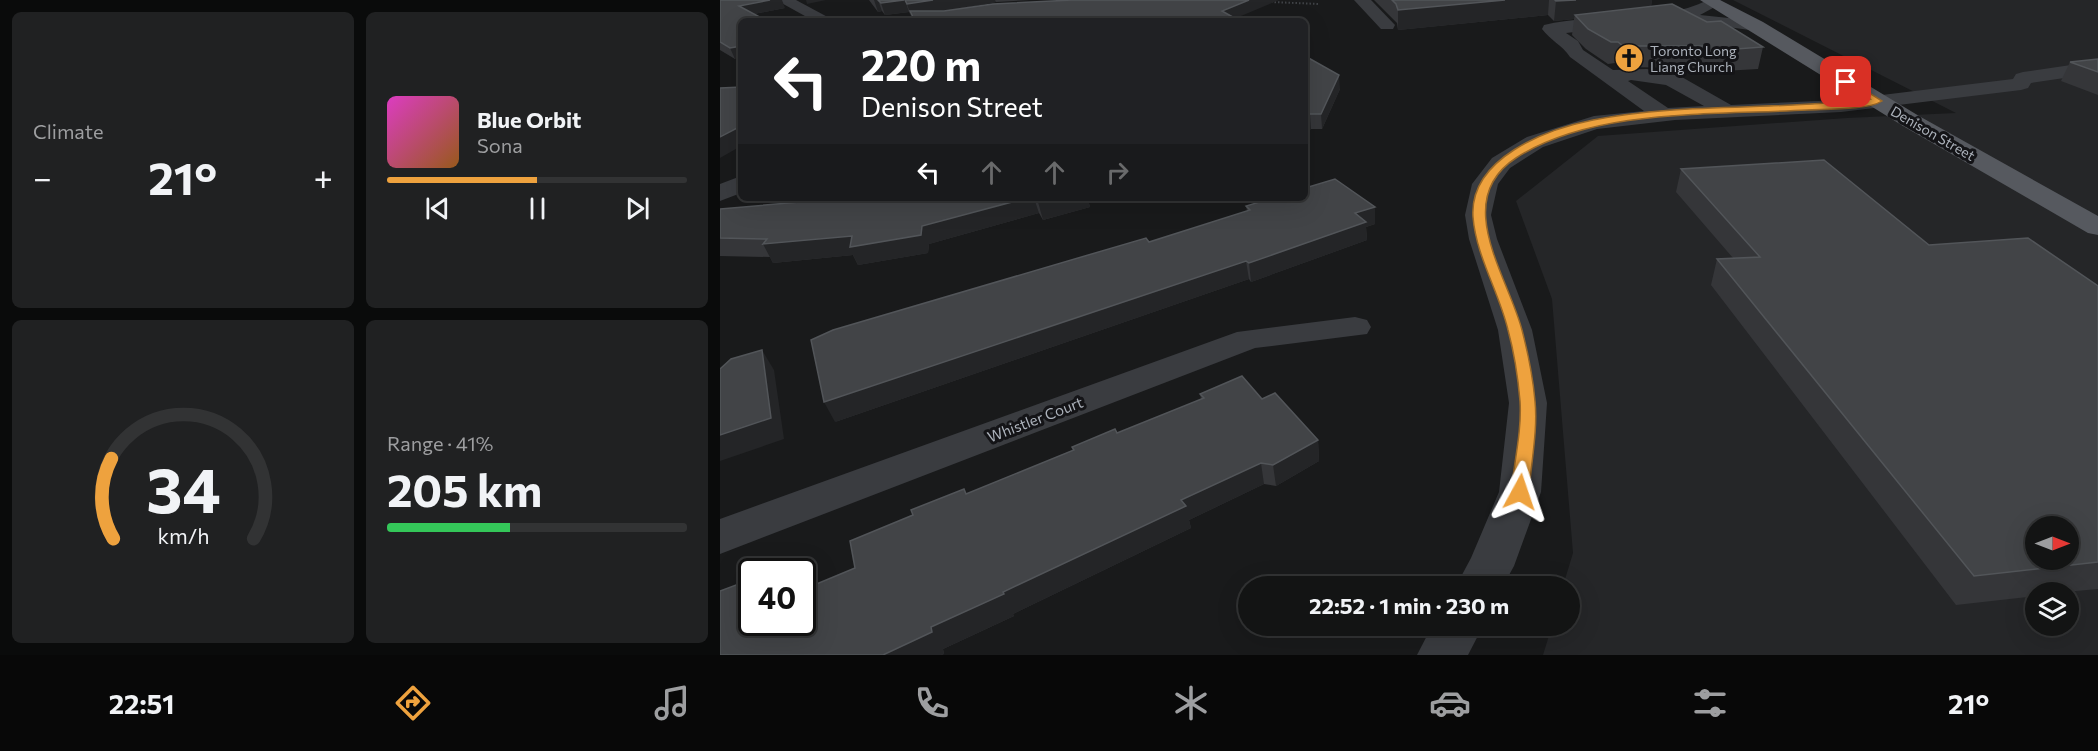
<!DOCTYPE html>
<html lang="en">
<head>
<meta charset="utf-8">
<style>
  :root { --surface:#131414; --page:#202122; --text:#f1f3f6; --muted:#9d9ea0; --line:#323334; --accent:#eea23e }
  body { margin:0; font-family:Commissioner,sans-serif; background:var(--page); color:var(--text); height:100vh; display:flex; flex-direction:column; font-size:22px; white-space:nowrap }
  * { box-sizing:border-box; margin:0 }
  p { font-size:20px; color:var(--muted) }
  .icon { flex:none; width:33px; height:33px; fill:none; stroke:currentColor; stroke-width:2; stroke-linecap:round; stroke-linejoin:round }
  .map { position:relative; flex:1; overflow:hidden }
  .drawer { display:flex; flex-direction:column; gap:12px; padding:12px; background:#0a0b0b; width:720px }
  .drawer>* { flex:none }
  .top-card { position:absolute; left:18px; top:18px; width:570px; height:183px; border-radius:9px; box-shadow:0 6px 24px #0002,0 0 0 2px var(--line); background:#202124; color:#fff; overflow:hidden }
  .needle { width:39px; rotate:90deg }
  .controls { position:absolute; left:1305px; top:516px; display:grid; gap:12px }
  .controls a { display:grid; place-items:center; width:54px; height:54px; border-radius:50%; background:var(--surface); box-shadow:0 6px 24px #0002,0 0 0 2px var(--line); font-size:30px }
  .speed { position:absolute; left:18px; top:558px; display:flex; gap:12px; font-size:30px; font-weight:700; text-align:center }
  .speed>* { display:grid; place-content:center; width:78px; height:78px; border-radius:50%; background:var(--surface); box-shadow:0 6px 24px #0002,0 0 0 2px var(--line); line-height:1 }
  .speed .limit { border:3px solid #111; border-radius:9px; background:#fff; color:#111 }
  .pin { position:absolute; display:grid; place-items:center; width:51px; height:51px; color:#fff; margin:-26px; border-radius:12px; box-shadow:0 3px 9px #0006 }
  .me { position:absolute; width:66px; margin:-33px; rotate:5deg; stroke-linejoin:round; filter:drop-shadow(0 0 4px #0008) }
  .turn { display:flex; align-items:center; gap:21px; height:126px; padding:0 24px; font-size:27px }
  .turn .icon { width:78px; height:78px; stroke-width:2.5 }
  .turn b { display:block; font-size:42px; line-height:51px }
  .lanes { display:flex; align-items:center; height:57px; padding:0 24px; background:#0003; justify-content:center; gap:30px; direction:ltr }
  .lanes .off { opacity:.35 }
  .big { font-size:45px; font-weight:700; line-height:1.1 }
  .drawer .tile { flex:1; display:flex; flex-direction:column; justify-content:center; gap:9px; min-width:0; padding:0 21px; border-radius:9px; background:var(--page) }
  .drawer .dial { align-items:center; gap:0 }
  .dial svg { height:156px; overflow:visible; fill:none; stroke:var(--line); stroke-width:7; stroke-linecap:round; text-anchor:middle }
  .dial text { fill:var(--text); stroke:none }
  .song { display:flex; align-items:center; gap:18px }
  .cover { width:72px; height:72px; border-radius:9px; background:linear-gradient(135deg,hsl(310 70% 55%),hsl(30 70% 35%)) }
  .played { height:6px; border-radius:3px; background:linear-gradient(90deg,var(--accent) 50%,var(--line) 50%) }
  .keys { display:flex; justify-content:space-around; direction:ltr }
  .heat { display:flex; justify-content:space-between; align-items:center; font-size:33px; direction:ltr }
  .charge { height:9px; border-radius:4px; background:linear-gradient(90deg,#34c759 41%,var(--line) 0) }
  .drawer .tiles { flex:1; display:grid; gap:12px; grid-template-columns:repeat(2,1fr) }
  .trip { position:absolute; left:518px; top:576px; width:342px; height:60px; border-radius:30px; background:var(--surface); box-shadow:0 6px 24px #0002,0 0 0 2px var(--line); font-weight:700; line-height:60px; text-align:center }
  .tab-bar { display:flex; height:96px; justify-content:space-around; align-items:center; background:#080808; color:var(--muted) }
  .tab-bar .icon { width:42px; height:42px }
  .tab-bar .on { color:var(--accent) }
  .tab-bar b { font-size:27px; color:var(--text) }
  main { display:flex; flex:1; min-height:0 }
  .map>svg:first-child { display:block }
  .built { fill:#252628; fill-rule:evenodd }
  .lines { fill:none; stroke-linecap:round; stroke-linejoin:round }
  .path { stroke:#404347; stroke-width:2; stroke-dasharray:1.5 2; stroke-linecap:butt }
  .minor { fill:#3a3c40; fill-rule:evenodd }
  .major { fill:#56595f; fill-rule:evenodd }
  .wall { fill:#353639 }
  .shaded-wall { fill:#242527 }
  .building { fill:#424447; stroke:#525559; stroke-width:1.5; fill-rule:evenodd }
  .route { fill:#eea23e; stroke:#9b6928; stroke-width:1.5 }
  .labels { text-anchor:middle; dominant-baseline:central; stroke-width:6; stroke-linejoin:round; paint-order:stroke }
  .far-poi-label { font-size:14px; fill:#acb2bb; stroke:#141417; text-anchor:start }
  .far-street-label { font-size:14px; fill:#acb2bb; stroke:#141417 }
  .street-label { font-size:15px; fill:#acb2bb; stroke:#141417 }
</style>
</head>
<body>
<main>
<section class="drawer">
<div class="tiles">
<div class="tile"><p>Climate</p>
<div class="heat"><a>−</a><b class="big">21°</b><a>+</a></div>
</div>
<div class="tile">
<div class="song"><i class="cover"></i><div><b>Blue Orbit</b><p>Sona</p></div></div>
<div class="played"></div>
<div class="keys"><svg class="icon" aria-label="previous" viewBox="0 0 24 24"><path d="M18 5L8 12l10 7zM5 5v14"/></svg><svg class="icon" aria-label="pause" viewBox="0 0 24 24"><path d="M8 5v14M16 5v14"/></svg><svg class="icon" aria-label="next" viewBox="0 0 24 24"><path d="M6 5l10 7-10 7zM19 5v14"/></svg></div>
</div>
<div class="tile dial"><svg viewBox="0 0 100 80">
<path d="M14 69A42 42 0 1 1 86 69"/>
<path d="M14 69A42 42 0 0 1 13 28" stroke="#eea23e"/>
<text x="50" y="56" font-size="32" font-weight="700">34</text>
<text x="50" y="72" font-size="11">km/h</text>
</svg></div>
<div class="tile"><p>Range · 41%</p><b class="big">205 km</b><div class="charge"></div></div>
</div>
</section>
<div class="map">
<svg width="1378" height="655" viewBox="0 0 1378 655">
  <rect width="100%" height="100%" fill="#191a1b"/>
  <path class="built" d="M 1013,0 L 1378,0 L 1378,655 L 823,655 L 832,626 L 849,626 L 849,586 L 843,586 L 853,553 L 832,299 L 796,201 L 878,136 L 1127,118 L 1236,113 ZM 1316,526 L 1348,526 L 1348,560 L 1316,560 ZM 1316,592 L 1348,592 L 1348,626 L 1316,626 Z"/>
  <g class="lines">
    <polyline class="path" points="551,2 599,4"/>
    <g class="minor">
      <polygon points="56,0 76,0 115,21 94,21"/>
      <polygon points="634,0 651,0 675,25 673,29 661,29"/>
      <path d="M 988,0 L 1000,0 L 1002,3 L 980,15 L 1037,21 L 1045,26 L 1037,31 L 957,20 L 846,33 L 858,41 L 863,50 L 893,70 L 927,69 L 960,76 L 1011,105 L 1121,100 L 1293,79 L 1296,74 L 1303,72 L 1378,61 L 1378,73 L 1311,83 L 1308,88 L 1301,90 L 1121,112 L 955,120 L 877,129 L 823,147 L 790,168 L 778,184 L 771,215 L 777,239 L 812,330 L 827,403 L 821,492 L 794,566 L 783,586 L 736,586 L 751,558 L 779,492 L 789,403 L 778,330 L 749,239 L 745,215 L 752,184 L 772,158 L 807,137 L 874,116 L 924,111 L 850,57 C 842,45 830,40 822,29 L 824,25 C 878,12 937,25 988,0 ZM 911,80 L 946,85 L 984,106 L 948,108 L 908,81 Z"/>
      <polygon points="21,176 21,193 0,201 0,184"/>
      <polygon points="635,317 647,320 651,327 647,334 535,348 0,554 0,519 517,332"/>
      <polygon points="712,626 763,626 748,655 697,655"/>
    </g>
    <polygon class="major" points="980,0 1000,0 1043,22 1199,116 1378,216 1378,235 1368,233 1183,126"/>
  </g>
  <g class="wall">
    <polygon points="0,0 65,8 34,14 15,59 0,50"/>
    <polygon points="149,0 310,0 276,2 223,11 515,18 520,21 194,21 189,12 165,15 162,11 158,12"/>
    <polygon points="654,0 932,0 931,6 987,22 1043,47 1038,69 986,72 979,68 900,67 895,63 888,64 866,49 852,35 854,19 834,21 828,15 678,30 677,23"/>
    <polygon points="585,56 620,89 602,129 591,129 585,132"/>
    <polygon points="1378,59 1378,95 1341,81 1350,62"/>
    <polygon points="961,169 1209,245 1378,286 1378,589 1345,592 1316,592 1316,596 1236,605 991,285 997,259 1013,258 956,192"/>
    <polygon points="126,198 375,198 368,200 370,207 323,220 319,213 209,244 208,253 138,265 133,255 53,263 50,257 0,256 0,209"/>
    <polygon points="526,206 655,207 655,224 646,227 647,240 531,282 529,279 115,422 429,242 527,211"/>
    <polygon points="480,394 542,399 598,440 599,461 556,486 544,484 469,520 471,528 293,614 294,616 223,649 224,654 221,655 0,655 82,622 82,581 86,586 86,589 135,568 246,494 353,450 352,447 397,433 481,399"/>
  </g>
  <g class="shaded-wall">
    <polygon points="50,0 62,0 65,8 23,16 19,6"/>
    <polygon points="86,0 106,0 87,4"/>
    <polygon points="154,0 158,0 162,11 158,12"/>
    <polygon points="185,0 189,12 165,15 161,3"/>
    <polygon points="213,0 275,0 276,2 193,16 190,11 192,16 191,16 187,4"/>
    <polygon points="529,0 559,0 509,21 502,11"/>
    <polygon points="785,0 829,0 828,15 678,30 678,10"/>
    <polygon points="856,0 932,0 930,13 855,15 854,19 834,21 836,1"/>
    <polygon points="21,46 21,58 15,59 10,48"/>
    <polygon points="619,75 620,89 602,129 601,114"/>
    <polygon points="590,114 591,129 585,132 585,116"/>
    <polygon points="21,126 21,146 0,158 0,137"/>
    <polygon points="307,198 314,198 319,213 209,244 208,253 138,265 133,255 53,263 43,244 202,226"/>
    <polygon points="335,198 375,198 368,200 370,207 323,220 318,202"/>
    <polygon points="655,207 655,224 646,227 647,240 531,282 529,263 635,213"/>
    <polygon points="526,261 529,279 115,422 104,402"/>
    <polygon points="42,350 54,370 64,439 0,461 0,435"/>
    <polygon points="598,440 599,461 556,486 553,465"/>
    <polygon points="541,463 544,484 469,520 471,528 293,614 294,616 223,649 224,654 221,655 163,655 211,627 283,592 461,500"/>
    <polygon points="71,564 76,572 72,572"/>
    <polygon points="82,581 86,586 90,615 82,604"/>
  </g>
  <g class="building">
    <polygon points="0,0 50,0 19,6 47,21 21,21 21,46 10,48 0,42"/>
    <polygon points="158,0 184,0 161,3"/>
    <polygon points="185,0 213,0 187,4"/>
    <polygon points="352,0 529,0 502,11 520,21 195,21 190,11 224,11 273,4"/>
    <polygon points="672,0 785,0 678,10 676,4"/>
    <polygon points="835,0 856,0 836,1"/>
    <polygon points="952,4 987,22 1001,21 1043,47 990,51 984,46 903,46 898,42 891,42 868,29 855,15"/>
    <polygon points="585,56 619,75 601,114 590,114 585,116"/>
    <polygon points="1378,59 1378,72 1350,62"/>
    <polygon points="21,87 21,126 0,137 0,88"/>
    <path d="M 1104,160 L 1209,245 L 1308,238 L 1378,286 L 1378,562 L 1254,576 L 997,259 L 1040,257 L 961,169 ZM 1316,526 L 1348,526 L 1348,560 L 1316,560 Z"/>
    <polygon points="615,179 655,207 635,213 646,222 529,263 526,261 104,402 91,340 113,330 426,238 429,242 530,210 526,206 553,198 585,198 585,188"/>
    <polygon points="126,198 307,198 202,226 201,235 130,247 132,236 43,244 47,239 0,238 0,209"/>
    <polygon points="315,198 335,198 318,202"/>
    <polygon points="42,350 51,418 0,435 0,369 11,359"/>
    <polygon points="522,376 542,399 555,393 598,440 553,465 541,463 461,500 466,506 283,592 284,594 211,627 212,632 163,655 0,655 0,591 32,579 32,622 82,622 82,590 135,568 130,541 193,515 191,510 244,489 246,494 354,450 352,447 395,429 397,433 484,398 480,394"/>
    <polygon points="71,564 72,572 51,572"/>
  </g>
  <path class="route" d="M 1124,80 L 1129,80 L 1162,101 C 1149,110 1105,109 1087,110 C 996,115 873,108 796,158 C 731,200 788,276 802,330 C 808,353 813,378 815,401 C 818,430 811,463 809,492 L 806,496 L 794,496 L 791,492 C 794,463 802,430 800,401 C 798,378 794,352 788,330 C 779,292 756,256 753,217 C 749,158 827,129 873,120 C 962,102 1059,111 1150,99 L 1124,84 Z"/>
  <defs>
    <g id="church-disc" transform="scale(1.5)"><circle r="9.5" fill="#eea23e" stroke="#141417"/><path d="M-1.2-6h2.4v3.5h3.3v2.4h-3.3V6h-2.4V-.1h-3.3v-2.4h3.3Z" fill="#111"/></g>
  </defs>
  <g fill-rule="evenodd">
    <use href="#church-disc" x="909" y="58"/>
  </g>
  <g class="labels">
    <g class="far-poi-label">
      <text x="930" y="50">Toronto Long<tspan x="930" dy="16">Liang Church</tspan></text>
    </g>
    <g class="far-street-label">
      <text transform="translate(1213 133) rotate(30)">Denison Street</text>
    </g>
    <g class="street-label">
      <text transform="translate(315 419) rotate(-21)">Whistler Court</text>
    </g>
  </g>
</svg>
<div class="controls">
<a><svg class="needle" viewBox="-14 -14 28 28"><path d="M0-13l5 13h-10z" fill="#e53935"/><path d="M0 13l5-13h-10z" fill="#9d9ea0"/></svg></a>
<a><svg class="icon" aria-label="layers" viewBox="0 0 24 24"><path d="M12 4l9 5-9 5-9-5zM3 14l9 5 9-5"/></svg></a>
</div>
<div class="speed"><div class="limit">40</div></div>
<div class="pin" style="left:1126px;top:82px;background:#d93025"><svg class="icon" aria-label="arrive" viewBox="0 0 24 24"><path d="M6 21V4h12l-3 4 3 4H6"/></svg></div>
<svg class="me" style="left:800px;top:492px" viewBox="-20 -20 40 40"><path d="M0-17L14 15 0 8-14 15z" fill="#eea23e" stroke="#fff" stroke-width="4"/></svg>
<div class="trip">22:52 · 1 min · 230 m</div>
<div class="top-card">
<div class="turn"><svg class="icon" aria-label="left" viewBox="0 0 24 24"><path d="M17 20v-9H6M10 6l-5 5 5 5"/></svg><div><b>220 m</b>Denison Street</div></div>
<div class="lanes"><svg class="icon" aria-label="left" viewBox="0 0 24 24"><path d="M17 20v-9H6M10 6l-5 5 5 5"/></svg><svg class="icon off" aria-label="ahead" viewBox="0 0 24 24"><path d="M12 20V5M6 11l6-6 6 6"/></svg><svg class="icon off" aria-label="ahead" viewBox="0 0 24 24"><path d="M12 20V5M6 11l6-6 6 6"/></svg><svg class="icon off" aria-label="right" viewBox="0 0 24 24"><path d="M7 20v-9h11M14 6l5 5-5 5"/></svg></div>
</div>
</div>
</main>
<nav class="tab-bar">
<b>22:51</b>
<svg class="icon on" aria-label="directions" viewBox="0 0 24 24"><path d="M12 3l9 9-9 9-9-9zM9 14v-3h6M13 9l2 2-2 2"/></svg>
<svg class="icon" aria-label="music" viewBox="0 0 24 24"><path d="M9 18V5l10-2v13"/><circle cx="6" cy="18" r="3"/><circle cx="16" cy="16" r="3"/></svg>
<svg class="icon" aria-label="phone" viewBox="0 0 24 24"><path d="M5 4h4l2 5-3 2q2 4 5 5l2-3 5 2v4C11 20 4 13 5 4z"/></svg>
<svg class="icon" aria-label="climate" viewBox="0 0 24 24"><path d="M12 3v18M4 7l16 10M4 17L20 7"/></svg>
<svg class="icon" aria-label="car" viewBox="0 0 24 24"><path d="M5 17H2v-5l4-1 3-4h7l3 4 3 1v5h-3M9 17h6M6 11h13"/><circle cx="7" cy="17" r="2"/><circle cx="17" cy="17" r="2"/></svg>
<svg class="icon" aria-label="filters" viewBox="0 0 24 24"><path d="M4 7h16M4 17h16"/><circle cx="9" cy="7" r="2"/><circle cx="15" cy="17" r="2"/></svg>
<b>21°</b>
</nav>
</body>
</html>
